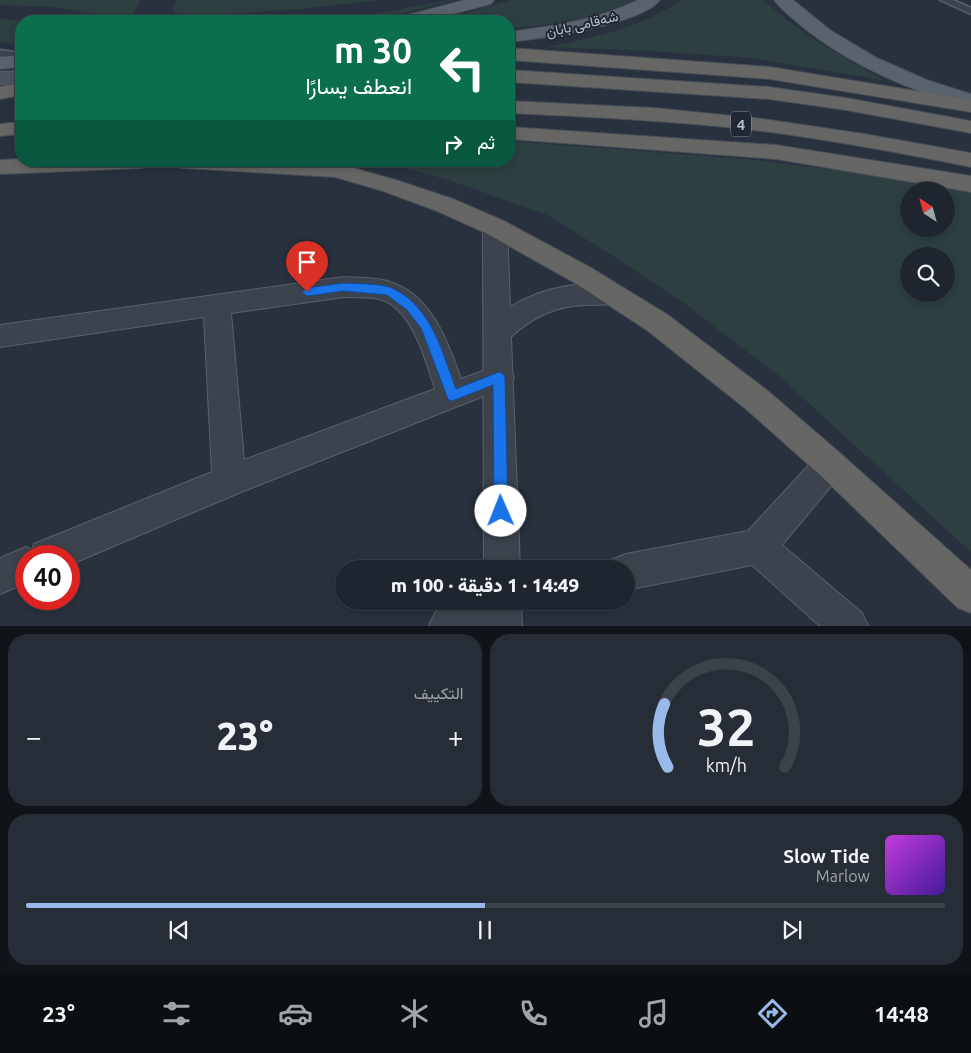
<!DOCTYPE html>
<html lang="ar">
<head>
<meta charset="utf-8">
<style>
  :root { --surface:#1e252e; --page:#262d36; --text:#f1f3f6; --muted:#a1a5aa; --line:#3c424a; --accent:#9ab9eb }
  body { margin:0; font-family:Ubuntu,Vazirmatn,sans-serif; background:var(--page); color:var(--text); direction:rtl; height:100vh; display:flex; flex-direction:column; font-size:19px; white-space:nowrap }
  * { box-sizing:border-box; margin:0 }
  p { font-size:16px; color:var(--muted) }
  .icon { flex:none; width:28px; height:28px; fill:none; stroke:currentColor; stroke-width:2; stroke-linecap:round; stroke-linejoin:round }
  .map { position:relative; height:626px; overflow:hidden; direction:ltr }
  .panel { display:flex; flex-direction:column; gap:8px; padding:8px; background:#101419; flex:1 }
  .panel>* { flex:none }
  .top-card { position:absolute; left:15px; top:15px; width:500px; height:152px; border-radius:20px; box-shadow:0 2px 8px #0003,0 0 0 1px var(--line); direction:rtl; background:#0b6e4f; color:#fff; overflow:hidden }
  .needle { width:32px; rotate:324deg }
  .controls { position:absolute; left:900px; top:182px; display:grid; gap:10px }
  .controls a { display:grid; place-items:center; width:55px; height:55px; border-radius:50%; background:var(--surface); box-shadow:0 2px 8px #0003,0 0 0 1px var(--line); font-size:25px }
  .speed { position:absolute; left:15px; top:545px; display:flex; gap:10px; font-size:25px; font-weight:700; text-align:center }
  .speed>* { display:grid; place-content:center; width:65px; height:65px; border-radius:50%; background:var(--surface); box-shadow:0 2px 8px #0003,0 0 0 1px var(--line); line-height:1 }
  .speed .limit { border:8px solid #d22; background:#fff; color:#111 }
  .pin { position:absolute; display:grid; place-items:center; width:42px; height:42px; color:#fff; margin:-51px -21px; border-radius:50% 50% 50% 0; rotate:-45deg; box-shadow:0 0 5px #0007 }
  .pin .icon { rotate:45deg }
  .me { position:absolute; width:55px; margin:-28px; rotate:359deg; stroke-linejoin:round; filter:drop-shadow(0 0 4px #0008) }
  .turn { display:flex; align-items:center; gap:18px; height:105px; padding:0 20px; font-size:22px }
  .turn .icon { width:65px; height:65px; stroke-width:2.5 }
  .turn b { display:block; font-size:35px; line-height:42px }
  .then { display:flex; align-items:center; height:48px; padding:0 20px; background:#0003; gap:10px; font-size:19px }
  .big { font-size:38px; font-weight:800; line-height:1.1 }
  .panel .widget { flex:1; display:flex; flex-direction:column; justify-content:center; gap:8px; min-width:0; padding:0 18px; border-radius:20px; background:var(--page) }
  .panel .dial { align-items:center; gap:0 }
  .dial svg { height:130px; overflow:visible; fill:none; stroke:var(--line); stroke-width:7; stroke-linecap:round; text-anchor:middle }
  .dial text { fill:var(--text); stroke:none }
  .song { display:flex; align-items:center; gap:15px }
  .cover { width:60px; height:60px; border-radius:8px; background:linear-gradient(135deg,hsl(290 70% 55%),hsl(260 70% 35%)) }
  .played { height:5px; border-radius:2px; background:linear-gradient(90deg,var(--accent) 50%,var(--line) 50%) }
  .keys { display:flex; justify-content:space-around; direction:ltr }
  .heat { display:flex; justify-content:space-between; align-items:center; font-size:28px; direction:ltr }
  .panel .tiles { flex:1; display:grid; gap:8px; grid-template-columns:1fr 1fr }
  .widget:last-child { grid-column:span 2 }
  .trip { position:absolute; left:335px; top:560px; width:300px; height:50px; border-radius:25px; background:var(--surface); box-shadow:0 2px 8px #0003,0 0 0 1px var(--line); font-weight:800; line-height:50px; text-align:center; direction:rtl }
  .tabs { display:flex; height:80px; justify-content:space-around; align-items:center; background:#0c0f12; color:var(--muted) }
  .tabs .icon { width:35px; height:35px }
  .tabs .on { color:var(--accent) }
  .tabs b { font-size:22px; color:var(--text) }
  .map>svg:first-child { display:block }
  .green { fill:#2d3f40; fill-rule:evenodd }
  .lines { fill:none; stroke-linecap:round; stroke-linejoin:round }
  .service-casing { stroke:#5a616b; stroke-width:3 }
  .minor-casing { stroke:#5a616b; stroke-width:2 }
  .tertiary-casing { stroke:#5a616b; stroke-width:2 }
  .secondary-casing { stroke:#5a616b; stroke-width:2 }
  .primary-casing { stroke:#454c56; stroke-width:2 }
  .trunk-casing { stroke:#474e58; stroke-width:2 }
  .service { fill:#3c434d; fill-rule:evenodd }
  .minor { fill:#3c434d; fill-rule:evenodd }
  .tertiary { fill:#3c434d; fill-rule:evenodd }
  .secondary { fill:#4b525f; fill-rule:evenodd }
  .primary { fill:#5a626d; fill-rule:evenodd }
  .trunk { fill:#666664; fill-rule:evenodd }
  .route { fill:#1a73e8; stroke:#114b97 }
  .labels { text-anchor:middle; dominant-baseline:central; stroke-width:4; stroke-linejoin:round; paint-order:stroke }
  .far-street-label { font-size:14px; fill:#b8bec8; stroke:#212832 }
  .shield { fill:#212832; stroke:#8b919b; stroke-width:1 }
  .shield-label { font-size:15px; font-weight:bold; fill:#b8bec8 }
</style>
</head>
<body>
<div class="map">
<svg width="971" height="626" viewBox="0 0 971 626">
  <rect width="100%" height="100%" fill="#28313d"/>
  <g class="green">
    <polygon points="0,0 140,0 132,18 101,16 54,7 0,5"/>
    <polygon points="176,0 381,0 300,9 190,17 179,14 172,11"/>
    <polygon points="449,0 455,0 371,21 311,21 374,14"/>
    <path d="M 511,0 L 635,0 C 594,19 553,24 509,29 L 509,21 L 438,21 Z"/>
    <path d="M 681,0 L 764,0 C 800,34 843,57 886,81 L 751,58 L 651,51 L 550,47 C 594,37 644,27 681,0 Z"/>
    <polygon points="0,19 30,21 21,21 21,46 0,41"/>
    <path d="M 509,141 L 746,159 L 883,176 L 971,192 L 971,552 L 779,376 L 685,304 L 616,258 L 549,216 L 449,180 L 378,161 L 509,161 ZM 909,191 L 946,191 L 946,229 L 909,229 ZM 909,256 L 946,256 L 946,294 L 909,294 Z"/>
  </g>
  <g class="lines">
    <g class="service-casing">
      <g id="service">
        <polygon points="940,0 953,0 971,8 971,14"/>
        <polygon points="0,50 21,53 21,59 0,56"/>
      </g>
    </g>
    <g class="minor-casing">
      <g id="minor">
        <path d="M 344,277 C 358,278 373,277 387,281 C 431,293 447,340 461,379 L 499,365 L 509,368 L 514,377 L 509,386 L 241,492 L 69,565 L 69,556 L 26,556 L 26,583 L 0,594 L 0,558 L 26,547 L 32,550 L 34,544 L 212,472 L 204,317 L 0,347 L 0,325 ZM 344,297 C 355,298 368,296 379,299 C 412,307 426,361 435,389 L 244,460 L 231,313 Z"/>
        <polygon points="830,449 841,454 846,464 841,474 782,545 862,613 868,626 820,626 752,565 626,590 626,569 609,569 613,559 626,554 748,531 819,454"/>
        <polygon points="455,601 510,601 505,614 485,626 429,626 435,613"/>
      </g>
    </g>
    <g class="tertiary-casing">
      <g id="tertiary">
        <path d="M 495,219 L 504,221 L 507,227 L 510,307 C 540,288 589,277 624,288 L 627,295 L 624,302 C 611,306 598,304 585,305 C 556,306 532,317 511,337 L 520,569 L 484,569 L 483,227 L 486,221 Z"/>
        <polygon points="483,601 521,601 522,626 484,626"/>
      </g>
    </g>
    <g class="secondary-casing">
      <polygon id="secondary" points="21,71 21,83 0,84 0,72"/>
    </g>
    <g class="primary-casing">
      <g id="primary">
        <polygon points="465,0 494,0 491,4 425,21 397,21 400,17"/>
        <path d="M 638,0 L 660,0 C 643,24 539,39 509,42 L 509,32 C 553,26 597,20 638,0 Z"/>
        <path d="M 774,0 L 793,0 L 830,30 L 877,58 L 927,80 L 971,94 L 971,107 C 912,92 853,66 805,29 C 795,20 782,11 774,0 Z"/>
        <polygon points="21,55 21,67 0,69 0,57"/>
      </g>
    </g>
    <g class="trunk-casing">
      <g id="trunk">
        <polygon points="509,48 770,67 971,100 971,112 770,79 509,60"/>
        <polygon points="509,70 769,87 846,98 971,121 971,133 846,110 769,99 509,82"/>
        <polygon points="21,83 21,95 0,99 0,87"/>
        <path d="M 509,101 L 654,108 L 763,119 L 864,134 L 971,153 L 971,167 C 902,153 832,140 762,131 C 678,121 593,117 509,113 Z"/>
        <polygon points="21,122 21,134 0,136 0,124"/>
        <polygon points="509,127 776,145 971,176 971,192 776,159 509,139"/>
        <polygon points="21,159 21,161 152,161 149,166 141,168 0,174 0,160"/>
        <polygon points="172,161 336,163 399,181 453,199 504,221 593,269 668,315 768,391 841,454 971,570 971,613 958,608 819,474 746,409 648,331 575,283 486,233 437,211 383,191 335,177 183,168 175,166"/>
      </g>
    </g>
    <use href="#service" class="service"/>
    <use href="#minor" class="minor"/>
    <use href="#tertiary" class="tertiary"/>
    <use href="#secondary" class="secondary"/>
    <use href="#primary" class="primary"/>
    <use href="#trunk" class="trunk"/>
  </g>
  <path class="route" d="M 344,283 C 357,284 383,283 394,289 C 432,308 442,352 456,389 L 499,372 L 503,374 L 505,377 L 508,511 L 506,516 L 501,518 L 496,516 L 494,511 L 493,385 L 452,401 L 448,399 L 421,328 L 407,310 L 387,295 L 344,291 L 307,296 L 302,292 L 307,288 Z"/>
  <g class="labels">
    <g class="far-street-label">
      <text transform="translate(582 24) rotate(-13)">شەقامی بابان</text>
    </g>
    <rect class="shield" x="731" y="111.5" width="20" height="25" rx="4"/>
    <g class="shield-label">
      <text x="741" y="124">4</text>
    </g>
  </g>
</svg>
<div class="controls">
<a><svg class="needle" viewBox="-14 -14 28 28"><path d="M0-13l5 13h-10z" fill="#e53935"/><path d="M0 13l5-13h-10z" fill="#a1a5aa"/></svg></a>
<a><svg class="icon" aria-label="search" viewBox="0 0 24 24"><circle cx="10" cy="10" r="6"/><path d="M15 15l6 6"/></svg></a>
</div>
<div class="speed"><div class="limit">40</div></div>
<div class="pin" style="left:307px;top:292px;background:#d93025"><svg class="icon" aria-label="arrive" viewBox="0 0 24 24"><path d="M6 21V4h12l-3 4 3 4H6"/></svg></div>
<svg class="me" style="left:501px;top:511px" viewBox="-20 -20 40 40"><circle r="19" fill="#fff"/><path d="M0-13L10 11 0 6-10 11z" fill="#1a73e8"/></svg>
<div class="trip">14:49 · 1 دقيقة · 100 m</div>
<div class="top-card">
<div class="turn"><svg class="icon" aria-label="left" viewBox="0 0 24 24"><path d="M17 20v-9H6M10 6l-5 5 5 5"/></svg><div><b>30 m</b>انعطف يسارًا</div></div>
<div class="then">ثم<svg class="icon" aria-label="right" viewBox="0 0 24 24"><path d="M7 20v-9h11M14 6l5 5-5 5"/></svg></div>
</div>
</div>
<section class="panel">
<div class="tiles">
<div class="widget dial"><svg viewBox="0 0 100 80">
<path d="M14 69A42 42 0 1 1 86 69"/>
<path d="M14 69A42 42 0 0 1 12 30" stroke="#9ab9eb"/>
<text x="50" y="56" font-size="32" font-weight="700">32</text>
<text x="50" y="72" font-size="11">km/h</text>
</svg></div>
<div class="widget"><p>التكييف</p>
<div class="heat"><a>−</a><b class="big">23°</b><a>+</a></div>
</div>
<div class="widget">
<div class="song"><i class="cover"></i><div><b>Slow Tide</b><p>Marlow</p></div></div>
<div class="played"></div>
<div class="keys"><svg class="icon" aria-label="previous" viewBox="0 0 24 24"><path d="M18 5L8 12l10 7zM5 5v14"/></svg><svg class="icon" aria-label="pause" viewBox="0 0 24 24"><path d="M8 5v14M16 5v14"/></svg><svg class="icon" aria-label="next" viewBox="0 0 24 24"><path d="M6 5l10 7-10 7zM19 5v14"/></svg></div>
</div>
</div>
</section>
<nav class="tabs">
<b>14:48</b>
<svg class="icon on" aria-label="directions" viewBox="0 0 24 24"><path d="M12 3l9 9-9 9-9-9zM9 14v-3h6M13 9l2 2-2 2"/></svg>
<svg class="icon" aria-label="music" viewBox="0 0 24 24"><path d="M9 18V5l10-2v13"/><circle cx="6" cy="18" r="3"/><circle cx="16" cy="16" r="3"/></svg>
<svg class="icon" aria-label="phone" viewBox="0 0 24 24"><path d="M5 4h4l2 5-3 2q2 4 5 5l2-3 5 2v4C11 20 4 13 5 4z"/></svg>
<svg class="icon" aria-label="climate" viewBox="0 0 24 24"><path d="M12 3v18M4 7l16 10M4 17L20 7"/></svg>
<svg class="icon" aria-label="car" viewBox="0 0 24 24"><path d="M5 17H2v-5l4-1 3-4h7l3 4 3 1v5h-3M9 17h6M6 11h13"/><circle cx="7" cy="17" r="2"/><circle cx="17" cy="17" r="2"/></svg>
<svg class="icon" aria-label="filters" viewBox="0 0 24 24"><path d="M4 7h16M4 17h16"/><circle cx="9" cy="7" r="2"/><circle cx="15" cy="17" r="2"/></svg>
<b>23°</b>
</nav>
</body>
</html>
